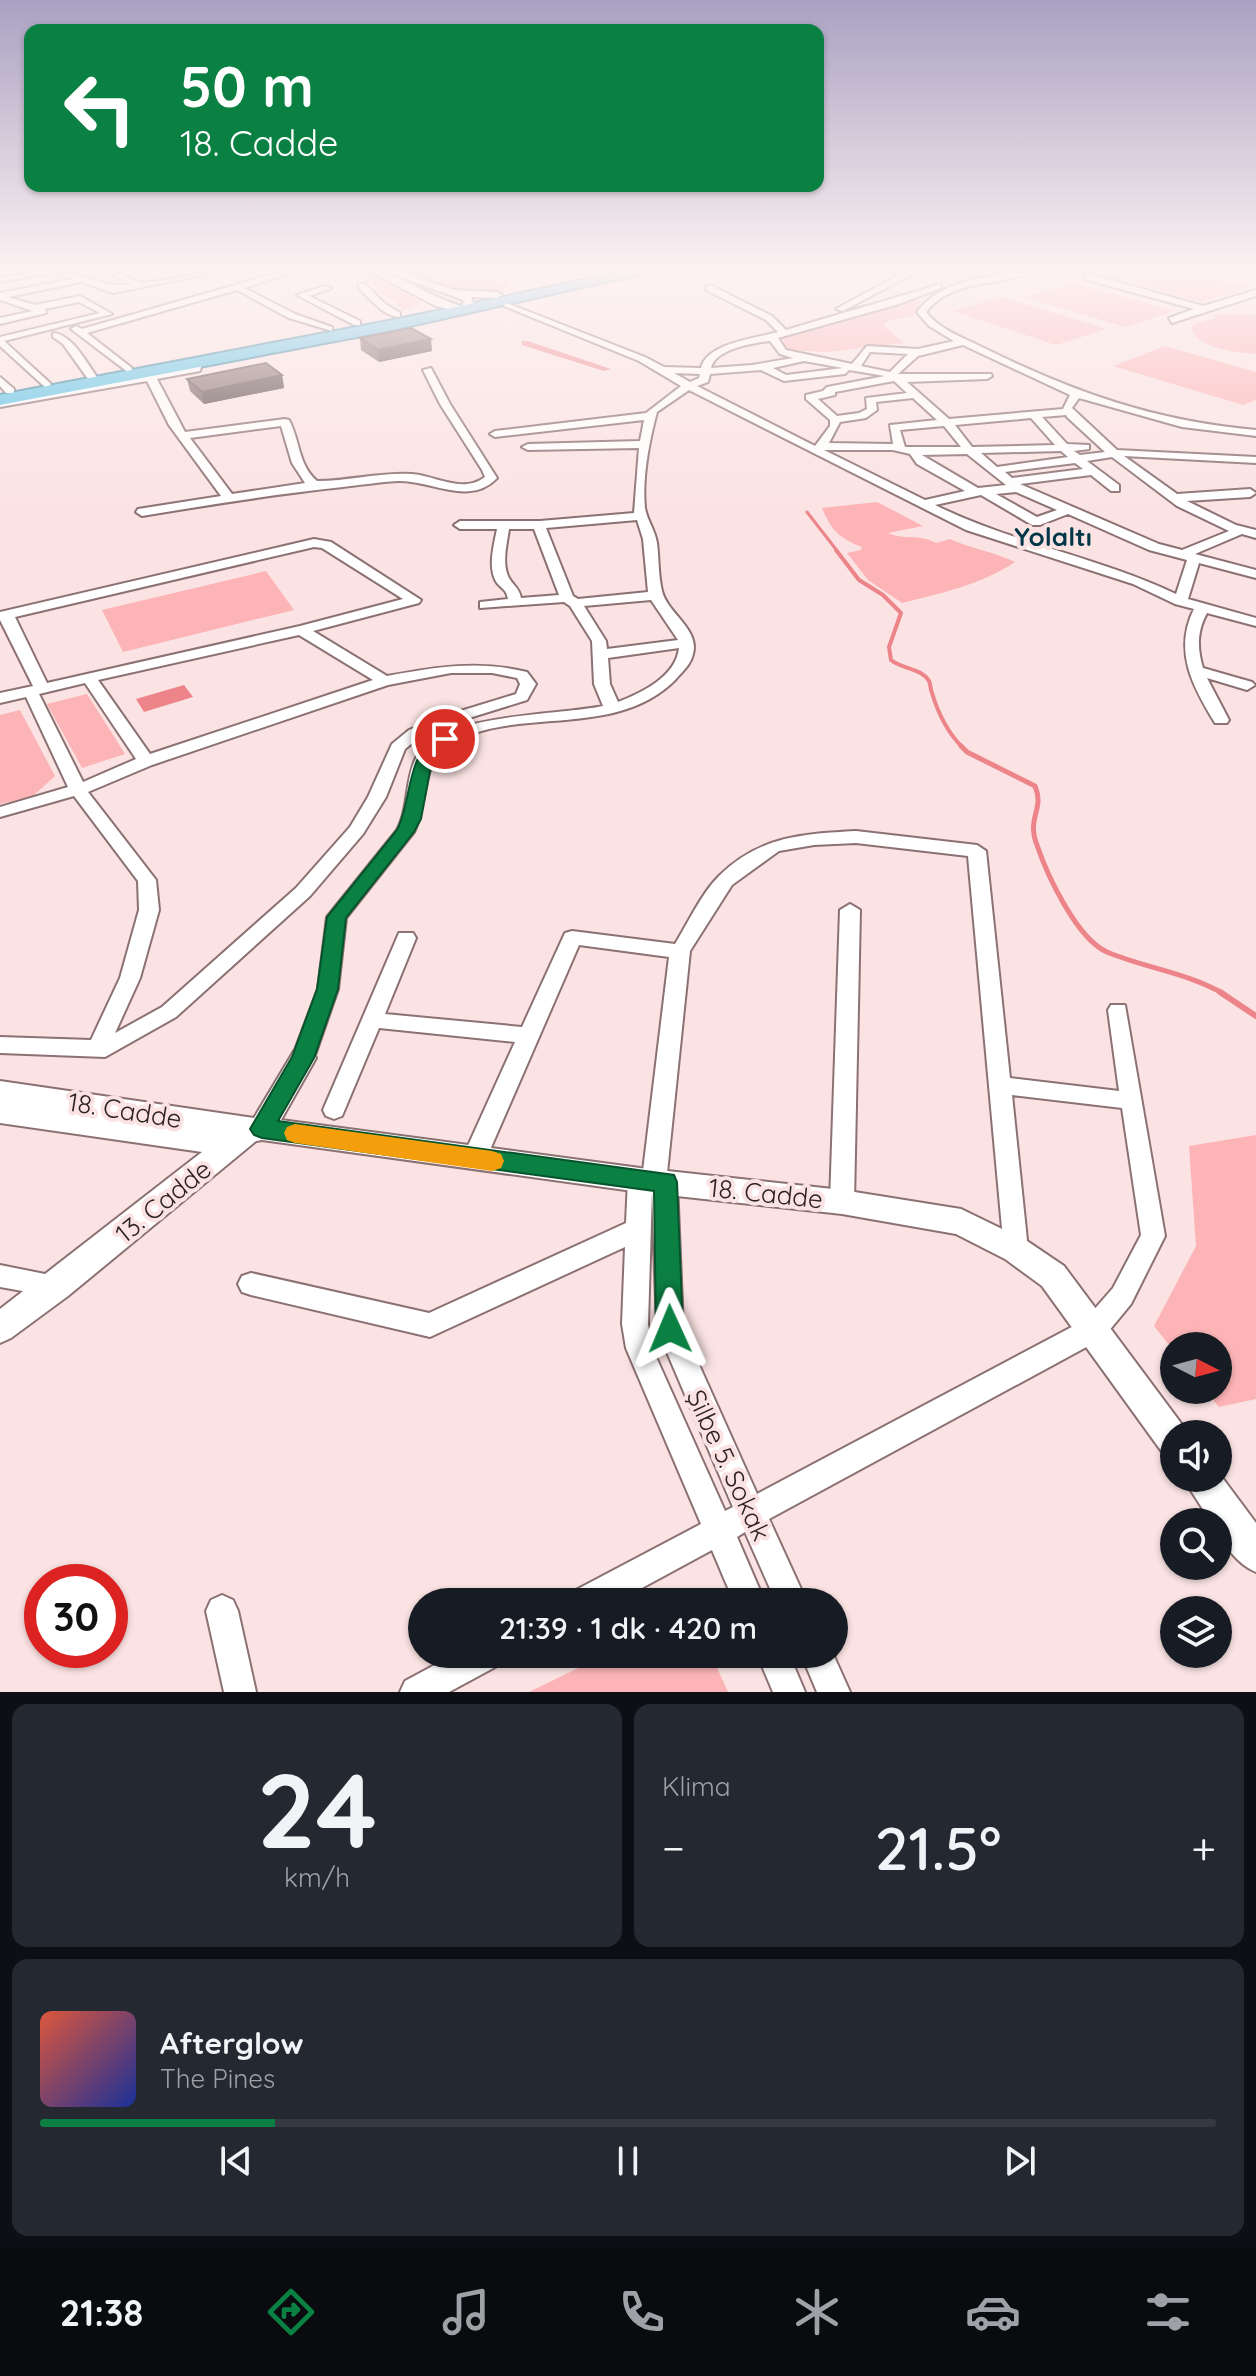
<!DOCTYPE html>
<html lang="tr">
<head>
<meta charset="utf-8">
<style>
  :root { --surface:#171b24; --page:#242831; --text:#f1f3f6; --muted:#9ea1a6; --line:#363941; --accent:#0b8043 }
  body { margin:0; font-family:Quicksand,sans-serif; background:var(--page); color:var(--text); height:100vh; display:flex; flex-direction:column; font-size:30px; white-space:nowrap }
  * { box-sizing:border-box; margin:0 }
  p { font-size:26px; color:var(--muted) }
  .icon { flex:none; width:44px; height:44px; fill:none; stroke:currentColor; stroke-width:2; stroke-linecap:round; stroke-linejoin:round }
  .map { position:relative; height:1692px; overflow:hidden }
  .side { display:flex; flex-direction:column; gap:12px; padding:12px; background:#0d0f14; flex:1 }
  .side>* { flex:none }
  .banner { position:absolute; left:24px; top:24px; width:800px; height:168px; border-radius:16px; box-shadow:0 2px 6px #0004; background:#0b8043; color:#fff; overflow:hidden }
  .needle { width:52px; rotate:96deg }
  .fabs { position:absolute; left:1160px; top:1332px; display:grid; gap:16px }
  .fabs a { display:grid; place-items:center; width:72px; height:72px; border-radius:50%; background:var(--surface); box-shadow:0 2px 6px #0004; font-size:40px }
  .speed { position:absolute; left:24px; top:1564px; display:flex; gap:16px; font-size:40px; font-weight:700; text-align:center }
  .speed>* { display:grid; place-content:center; width:104px; height:104px; border-radius:50%; background:var(--surface); box-shadow:0 2px 6px #0004; line-height:1 }
  .speed .limit { border:12px solid #d22; background:#fff; color:#111 }
  .pin { position:absolute; display:grid; place-items:center; width:68px; height:68px; color:#fff; margin:-34px; border:4px solid #fff; border-radius:50%; box-shadow:0 2px 8px #0007 }
  .me { position:absolute; width:88px; margin:-44px; rotate:359deg; stroke-linejoin:round; filter:drop-shadow(0 0 6px #0008) }
  .turn { display:flex; align-items:center; gap:28px; height:168px; padding:0 24px; font-size:36px }
  .turn .icon { width:104px; height:104px; stroke-width:2.5 }
  .turn b { display:block; font-size:56px; line-height:68px }
  .big { font-size:60px; font-weight:600; line-height:1.1 }
  .side .tile { flex:1; display:flex; flex-direction:column; justify-content:center; gap:12px; min-width:0; padding:0 28px; border-radius:16px; background:var(--page) }
  .side .dial { align-items:center; gap:0 }
  .dial b { font-size:104px; line-height:1 }
  .song { display:flex; align-items:center; gap:24px }
  .cover { width:96px; height:96px; border-radius:12px; background:linear-gradient(135deg,hsl(10 70% 55%),hsl(230 70% 35%)) }
  .played { height:8px; border-radius:4px; background:linear-gradient(90deg,var(--accent) 20%,var(--line) 20%) }
  .keys { display:flex; justify-content:space-around; direction:ltr }
  .heat { display:flex; justify-content:space-between; align-items:center; font-size:44px; direction:ltr }
  .side .tiles { flex:1; display:grid; gap:12px; grid-template-columns:1fr 1fr }
  .tile:last-child { grid-column:span 2 }
  .trip { position:absolute; left:408px; top:1588px; width:440px; height:80px; border-radius:40px; background:var(--surface); box-shadow:0 2px 6px #0004; font-weight:600; line-height:80px; text-align:center }
  .tab-bar { display:flex; height:128px; justify-content:space-around; align-items:center; background:#090b0e; color:var(--muted) }
  .tab-bar .icon { width:56px; height:56px }
  .tab-bar .current { color:var(--accent) }
  .tab-bar b { font-size:36px; color:var(--text) }
  .map>svg:first-child { display:block }
  .green { fill:#fdb4b6 }
  .water { fill:#ec848a }
  .lines { fill:none; stroke-linecap:round; stroke-linejoin:round }
  .stream-far3 { stroke:#ec848a; stroke-width:3 }
  .stream-far2 { stroke:#ec848a; stroke-width:4 }
  .stream-far1 { stroke:#ec848a; stroke-width:5 }
  .stream { stroke:#ec848a; stroke-width:6 }
  .canal { fill:#ec848a; fill-rule:evenodd }
  .minor-casing { stroke:#8c7172; stroke-width:4 }
  .tertiary-casing { stroke:#8c7172; stroke-width:4 }
  .trunk-casing { stroke:#2a809e; stroke-width:4 }
  .minor { fill:#fff; fill-rule:evenodd }
  .tertiary { fill:#fff; fill-rule:evenodd }
  .trunk { fill:#53c2e7; fill-rule:evenodd }
  .wall { fill:#725b5c }
  .shaded-wall { fill:#5d4a4b }
  .building { fill:#856a6b; stroke:#5d4a4b; stroke-width:2 }
  .route { fill:#0b8043; stroke:#07532c; stroke-width:2 }
  .slow { fill:#f59e0b }
  .labels { text-anchor:middle; dominant-baseline:central; stroke-width:8; stroke-linejoin:round; paint-order:stroke }
  .far-district-label { font-size:26px; font-weight:bold; fill:#003648; stroke:#fbe3e3 }
  .near-street-label { font-size:26px; fill:#2d2222; stroke:#fbe3e3 }
</style>
</head>
<body>
<div class="map">
<svg width="1256" height="1692" viewBox="0 0 1256 1692">
  <rect width="100%" height="100%" fill="#fbe3e3"/>
  <g class="green">
    <polygon points="346,272 361,272 416,299 420,304 402,311 395,300 383,295 372,284"/>
    <polygon points="405,272 468,272 511,285 495,293 470,293"/>
    <polygon points="1105,272 1191,272 1248,287 1202,302 1100,274"/>
    <polygon points="1074,283 1174,311 1125,327 1024,297"/>
    <polygon points="1002,297 1107,329 1056,345 952,311"/>
    <polygon points="913,298 921,300 914,316 890,320 883,325 904,343 828,352 787,350 781,340 783,336"/>
    <path d="M 1214,314 L 1256,315 L 1256,354 C 1234,352 1203,350 1191,330 L 1194,324 L 1216,318 Z"/>
    <polygon points="1165,346 1256,372 1256,400 1243,405 1113,366"/>
    <path d="M 877,502 L 923,526 L 888,533 C 906,541 917,533 936,543 L 950,539 C 972,549 992,551 1015,562 C 980,585 942,593 902,603 L 868,580 L 847,553 L 861,550 L 862,547 C 840,539 831,530 822,508 Z"/>
    <polygon points="266,571 294,610 123,652 102,610"/>
    <polygon points="87,694 125,754 82,768 47,704"/>
    <polygon points="20,710 55,776 33,796 0,804 0,715"/>
    <polygon points="1256,1135 1256,1399 1219,1407 1205,1390 1218,1390 1218,1346 1174,1346 1174,1351 1154,1326 1196,1246 1189,1146"/>
    <polygon points="607,1654 711,1654 728,1692 529,1692"/>
  </g>
  <polygon class="water" points="184,685 193,697 144,712 136,699"/>
  <g class="lines">
    <polyline class="stream-far3" points="807,512 838,552"/>
    <path class="stream-far2" d="M 836,550 L 859,580 L 883,595 L 901,613 L 889,647 L 891,660 C 902,669 921,668 929,681 C 931,685 930,689 932,693 C 938,713 949,734 963,748"/>
    <path class="stream-far1" d="M 961,746 L 967,752 L 1035,786 C 1045,810 1026,817 1037,845 C 1047,875 1077,939 1107,952 C 1145,968 1188,973 1224,994"/>
    <polyline class="stream" points="1220,992 1256,1016"/>
    <polygon class="canal" points="522,341 528,341 611,369 604,371 522,345"/>
    <g class="minor-casing">
      <g id="minor">
        <polygon points="33,272 56,272 0,282 0,278"/>
        <path d="M 56,272 C 83,272 104,289 131,284 L 109,272 C 122,272 128,280 140,282 C 153,285 198,272 218,272 L 113,293 L 82,282 L 8,297 L 35,305 L 80,296 L 112,314 L 4,341 L 50,383 L 51,385 L 46,388 L 0,346 L 0,337 L 100,313 L 79,302 L 45,309 L 46,313 L 0,324 L 0,318 L 33,311 L 0,300 L 0,293 L 73,279 Z"/>
        <polygon points="280,272 294,272 244,288 295,314 332,327 332,331 289,318 237,290 87,333 132,368 132,372 129,373 71,329 76,326 82,329"/>
        <polygon points="904,272 916,272 843,311 836,309"/>
        <path d="M 1014,272 L 1031,272 C 996,288 953,278 926,312 C 940,330 962,337 982,347 C 1073,392 1154,421 1256,430 L 1256,436 L 1182,427 L 1079,398 L 1072,408 L 1117,450 L 1256,457 L 1256,463 L 1124,456 L 1177,494 L 1250,489 L 1256,493 L 1250,497 L 1187,501 L 1236,525 L 1256,530 L 1256,538 L 1242,534 L 1195,554 L 1256,570 L 1256,578 L 1199,563 L 1188,599 L 1256,618 L 1256,626 L 1207,613 C 1197,631 1197,648 1203,668 L 1252,682 L 1255,685 L 1247,690 L 1207,678 L 1229,720 L 1227,723 L 1215,723 C 1193,687 1173,651 1194,609 L 1175,604 L 1133,584 L 966,530 L 689,390 L 657,412 C 649,442 642,478 645,508 C 647,520 655,530 657,543 C 659,558 658,575 662,591 C 667,613 700,629 693,654 C 691,664 683,671 676,679 C 610,747 494,697 436,757 C 426,768 424,814 414,832 L 346,918 L 338,989 L 314,1058 L 311,1064 L 303,1066 L 295,1064 L 292,1058 L 318,989 L 327,917 L 397,830 C 409,808 405,779 416,758 C 441,712 557,716 603,706 L 594,684 L 592,641 L 570,606 L 564,602 L 480,608 L 480,602 L 508,599 C 506,589 503,590 497,583 C 487,568 494,545 497,529 L 460,529 L 454,525 L 460,521 L 540,521 L 634,513 L 639,448 L 528,450 L 522,447 L 528,444 L 640,441 L 644,420 L 495,437 L 490,434 L 495,431 L 646,413 L 681,386 L 639,361 L 504,306 L 504,302 L 645,357 L 664,367 L 701,368 C 707,343 757,338 778,332 L 766,320 L 706,290 L 706,286 L 712,286 L 772,316 L 786,330 L 941,284 L 941,288 L 899,304 L 778,338 L 786,350 L 852,364 L 867,346 L 918,349 L 954,341 L 929,326 L 917,312 C 940,281 978,279 1014,272 ZM 770,341 L 780,354 L 793,358 L 752,365 L 711,368 C 715,349 754,343 770,341 ZM 963,345 L 1070,395 L 1063,409 L 949,419 L 907,382 L 987,379 L 992,376 L 991,374 L 898,374 L 918,356 ZM 870,352 L 908,354 L 890,372 L 861,366 ZM 804,361 L 843,368 L 786,375 L 773,368 ZM 761,370 L 784,381 L 845,374 L 849,370 L 885,376 L 827,387 L 823,391 L 806,395 L 806,399 L 830,420 L 830,426 L 815,446 L 697,386 L 708,382 L 710,374 ZM 674,373 L 700,374 L 699,378 L 690,382 ZM 894,381 L 907,393 L 866,398 L 867,409 L 859,413 L 837,416 L 818,399 L 835,395 L 835,392 ZM 913,398 L 937,420 L 890,425 L 893,444 L 829,443 L 840,422 L 866,418 L 877,410 L 876,402 ZM 1066,415 L 1067,417 L 1105,452 L 1080,455 L 1074,451 L 1089,449 L 1089,445 L 1067,444 L 1042,417 ZM 1031,418 L 1055,445 L 972,447 L 955,425 ZM 944,426 L 961,447 L 905,447 L 900,430 ZM 824,450 L 893,450 L 910,454 L 917,464 L 965,491 L 925,500 ZM 1061,451 L 1068,457 L 997,467 L 981,453 ZM 967,454 L 1006,485 L 978,488 L 922,455 ZM 1112,457 L 1177,506 L 1229,531 L 1182,550 L 1159,544 L 1020,484 L 1091,475 L 1111,491 L 1119,491 L 1119,485 L 1087,461 ZM 1075,463 L 1083,469 L 1012,478 L 1005,472 ZM 1016,492 L 1057,510 L 1037,517 L 996,494 ZM 981,495 L 1032,525 L 1040,525 L 1068,514 L 1149,550 L 1187,560 L 1176,594 C 1098,557 1012,543 935,505 ZM 637,520 L 643,539 L 648,592 L 578,599 L 573,596 L 546,528 ZM 509,529 L 534,529 L 559,595 L 521,598 C 519,587 512,585 508,576 C 502,561 507,544 509,529 ZM 651,600 L 678,640 L 607,649 L 606,641 L 584,606 ZM 679,648 C 676,677 641,693 618,702 L 610,684 L 608,658 Z"/>
        <polygon points="1083,272 1203,306 1256,290 1256,296 1172,323 1169,318 1194,309 1087,280"/>
        <path d="M 359,284 L 365,284 L 384,303 L 400,313 L 400,317 C 383,316 371,300 359,288 Z"/>
        <polygon points="325,286 332,288 309,296 360,321 360,325 354,325 297,295"/>
        <path d="M 53,333 C 72,334 86,362 97,377 L 96,379 L 88,379 L 63,344 L 53,337 Z"/>
        <path d="M 197,360 L 202,363 L 200,371 L 157,379 L 185,432 L 285,419 L 289,420 C 300,440 298,465 317,481 C 349,481 380,472 412,474 C 437,476 462,494 485,477 L 482,470 L 440,404 L 423,370 L 431,368 L 450,404 L 497,478 C 469,507 432,480 398,481 C 379,482 361,485 343,487 C 275,494 209,505 142,516 L 136,512 L 138,509 L 221,496 L 169,425 L 147,381 L 0,407 L 0,401 L 192,367 L 194,361 ZM 281,426 L 292,463 L 305,483 L 232,494 L 190,438 Z"/>
        <polygon points="0,377 14,389 14,393 6,393 0,386"/>
        <path d="M 314,539 L 331,542 L 421,600 L 419,603 L 313,631 L 387,676 C 436,667 479,660 527,672 L 536,684 L 527,700 L 453,723 L 421,736 L 405,749 L 386,797 L 363,834 L 310,896 L 176,1017 L 105,1057 L 0,1053 L 0,1037 L 91,1040 L 120,978 L 139,910 L 138,881 L 74,796 L 0,817 L 0,807 L 68,787 L 26,697 L 0,703 L 0,693 L 33,686 L 0,620 L 0,612 ZM 314,547 L 322,548 L 403,599 L 300,626 L 47,683 L 15,617 ZM 299,635 L 373,680 L 150,754 L 98,680 ZM 451,673 L 492,673 L 517,678 L 520,684 L 516,694 L 441,717 L 409,730 L 392,744 L 368,797 L 350,827 L 296,888 L 162,1007 L 115,1033 L 140,978 L 159,910 L 156,880 L 88,792 L 152,765 L 388,685 ZM 85,683 L 136,759 L 83,782 L 39,694 Z"/>
        <path d="M 856,831 L 977,845 L 986,851 L 1010,1078 L 1119,1091 L 1108,1010 L 1111,1005 L 1125,1005 L 1165,1236 L 1131,1304 L 1103,1338 L 769,1519 L 807,1602 L 776,1602 L 745,1532 L 737,1537 L 765,1602 L 734,1602 L 712,1550 L 616,1602 L 570,1602 L 574,1591 L 701,1524 L 626,1348 L 622,1324 L 625,1247 L 430,1337 L 251,1295 L 242,1292 L 238,1284 L 242,1276 L 251,1273 L 429,1313 L 626,1223 L 628,1180 L 632,1173 L 643,1171 L 669,957 L 579,945 L 486,1159 L 482,1166 L 474,1169 L 466,1166 L 462,1159 L 515,1042 L 379,1028 L 342,1116 L 334,1119 L 326,1116 L 323,1110 L 399,933 L 413,933 L 416,938 L 385,1014 L 522,1027 L 565,933 L 572,931 L 675,944 C 688,923 701,894 719,876 C 760,836 802,834 856,831 ZM 856,843 L 968,856 L 1004,1250 L 1007,1258 L 1016,1261 L 1025,1258 L 1028,1250 L 1012,1095 L 1122,1108 L 1141,1235 L 1113,1288 L 1085,1320 L 757,1494 L 683,1329 L 677,1182 L 673,1175 L 667,1173 L 690,951 L 732,885 L 779,851 L 814,845 ZM 652,1190 L 657,1329 L 733,1507 L 725,1511 L 652,1348 L 648,1324 Z"/>
        <polygon points="850,904 860,910 854,1202 851,1209 842,1212 833,1209 830,1202 840,910"/>
        <polygon points="0,1265 65,1278 69,1286 65,1294 56,1297 0,1287"/>
        <polygon points="222,1595 233,1600 238,1611 256,1692 224,1692 206,1611 211,1600"/>
        <polygon points="455,1654 504,1654 499,1665 449,1692 400,1692 405,1681"/>
        <polygon points="757,1654 789,1654 805,1692 773,1692"/>
        <polygon points="801,1654 833,1654 850,1692 817,1692"/>
      </g>
    </g>
    <g class="tertiary-casing">
      <g id="tertiary">
        <path d="M 370,272 C 402,272 431,299 462,306 L 464,301 L 458,298 L 386,272 L 402,272 L 454,290 L 497,292 L 502,295 L 497,298 L 471,297 L 474,304 L 464,313 L 436,306 Z"/>
        <polygon points="303,1048 312,1051 316,1058 281,1120 640,1168 842,1190 961,1209 1027,1241 1064,1266 1189,1434 1174,1434 1174,1457 1162,1452 1042,1286 1005,1259 956,1234 842,1214 640,1192 262,1140 256,1141 68,1296 11,1338 0,1343 0,1309 202,1152 0,1123 0,1081 254,1118 294,1051"/>
        <path d="M 1218,1472 L 1256,1523 L 1256,1572 C 1239,1565 1218,1542 1218,1522 L 1211,1522 L 1183,1478 L 1218,1478 Z"/>
      </g>
    </g>
    <g class="trunk-casing">
      <polygon id="trunk" points="622,272 650,272 388,331 0,405 0,395 388,321"/>
    </g>
    <use href="#minor" class="minor"/>
    <use href="#tertiary" class="tertiary"/>
    <use href="#trunk" class="trunk"/>
  </g>
  <g class="wall">
    <polygon points="360,338 432,351 379,362 361,350"/>
    <polygon points="282,375 284,388 204,404 190,391 187,379"/>
  </g>
  <g class="shaded-wall">
    <polygon points="431,339 432,351 379,362 378,350"/>
    <polygon points="282,375 284,388 204,404 202,392"/>
  </g>
  <g class="building">
    <polygon points="411,328 431,339 378,350 360,338"/>
    <polygon points="266,363 282,375 202,392 187,379"/>
  </g>
  <linearGradient id="sky" x2="0" y2="1"><stop stop-color="#a9a1c2"/><stop offset="0.53" stop-color="#fdf2f2"/><stop offset="1" stop-color="#fdf2f2" stop-opacity="0"/></linearGradient>
  <rect width="1256" height="509" fill="url(#sky)"/>
  <path class="route" d="M 445,734 L 453,739 L 432,760 L 421,819 L 414,832 L 346,918 L 338,989 L 314,1058 L 278,1121 L 674,1175 L 677,1182 L 683,1329 L 679,1338 L 670,1341 L 660,1338 L 656,1329 L 654,1191 L 262,1138 L 254,1135 L 250,1129 L 292,1057 L 317,989 L 327,917 L 397,830 C 413,800 405,746 445,734 Z"/>
  <polygon class="slow" points="295,1124 492,1151 501,1154 504,1161 501,1168 492,1171 295,1143 287,1140 284,1133 287,1127"/>
  <g class="labels">
    <g class="far-district-label">
      <text x="1053" y="536">Yolaltı</text>
    </g>
    <g class="near-street-label">
      <text transform="translate(125 1110) rotate(9)">18. Cadde</text>
      <text transform="translate(766 1193) rotate(6)">18. Cadde</text>
      <text transform="translate(163 1201) rotate(-39)">13. Cadde</text>
      <text transform="translate(729 1465) rotate(65)">Şilbe 5. Sokak</text>
    </g>
  </g>
</svg>
<div class="fabs">
<a><svg class="needle" viewBox="-14 -14 28 28"><path d="M0-13l5 13h-10z" fill="#e53935"/><path d="M0 13l5-13h-10z" fill="#9ea1a6"/></svg></a>
<a><svg class="icon" aria-label="sound" viewBox="0 0 24 24"><path d="M4 9h4l5-4v14l-5-4H4zM17 9q2 3 0 6"/></svg></a>
<a><svg class="icon" aria-label="search" viewBox="0 0 24 24"><circle cx="10" cy="10" r="6"/><path d="M15 15l6 6"/></svg></a>
<a><svg class="icon" aria-label="layers" viewBox="0 0 24 24"><path d="M12 4l9 5-9 5-9-5zM3 14l9 5 9-5"/></svg></a>
</div>
<div class="speed"><div class="limit">30</div></div>
<div class="pin" style="left:445px;top:739px;background:#d93025"><svg class="icon" aria-label="arrive" viewBox="0 0 24 24"><path d="M6 21V4h12l-3 4 3 4H6"/></svg></div>
<svg class="me" style="left:670px;top:1329px" viewBox="-20 -20 40 40"><path d="M0-17L14 15 0 8-14 15z" fill="#0b8043" stroke="#fff" stroke-width="4"/></svg>
<div class="trip">21:39 · 1 dk · 420 m</div>
<div class="banner">
<div class="turn"><svg class="icon" aria-label="left" viewBox="0 0 24 24"><path d="M17 20v-9H6M10 6l-5 5 5 5"/></svg><div><b>50 m</b>18. Cadde</div></div>
</div>
</div>
<section class="side">
<div class="tiles">
<div class="tile dial"><b>24</b><p>km/h</p></div>
<div class="tile"><p>Klima</p>
<div class="heat"><a>−</a><b class="big">21.5°</b><a>+</a></div>
</div>
<div class="tile">
<div class="song"><i class="cover"></i><div><b>Afterglow</b><p>The Pines</p></div></div>
<div class="played"></div>
<div class="keys"><svg class="icon" aria-label="previous" viewBox="0 0 24 24"><path d="M18 5L8 12l10 7zM5 5v14"/></svg><svg class="icon" aria-label="pause" viewBox="0 0 24 24"><path d="M8 5v14M16 5v14"/></svg><svg class="icon" aria-label="next" viewBox="0 0 24 24"><path d="M6 5l10 7-10 7zM19 5v14"/></svg></div>
</div>
</div>
</section>
<nav class="tab-bar">
<b>21:38</b>
<svg class="icon current" aria-label="directions" viewBox="0 0 24 24"><path d="M12 3l9 9-9 9-9-9zM9 14v-3h6M13 9l2 2-2 2"/></svg>
<svg class="icon" aria-label="music" viewBox="0 0 24 24"><path d="M9 18V5l10-2v13"/><circle cx="6" cy="18" r="3"/><circle cx="16" cy="16" r="3"/></svg>
<svg class="icon" aria-label="phone" viewBox="0 0 24 24"><path d="M5 4h4l2 5-3 2q2 4 5 5l2-3 5 2v4C11 20 4 13 5 4z"/></svg>
<svg class="icon" aria-label="climate" viewBox="0 0 24 24"><path d="M12 3v18M4 7l16 10M4 17L20 7"/></svg>
<svg class="icon" aria-label="car" viewBox="0 0 24 24"><path d="M5 17H2v-5l4-1 3-4h7l3 4 3 1v5h-3M9 17h6M6 11h13"/><circle cx="7" cy="17" r="2"/><circle cx="17" cy="17" r="2"/></svg>
<svg class="icon" aria-label="filters" viewBox="0 0 24 24"><path d="M4 7h16M4 17h16"/><circle cx="9" cy="7" r="2"/><circle cx="15" cy="17" r="2"/></svg>
</nav>
</body>
</html>
